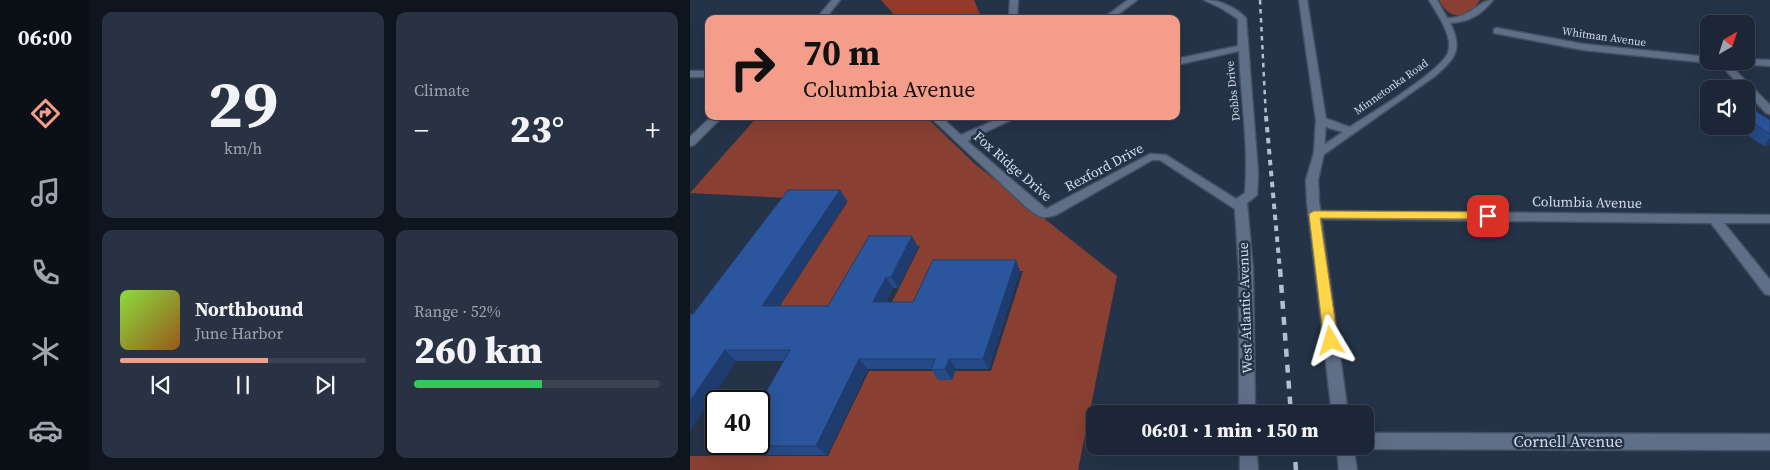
<!DOCTYPE html>
<html lang="en">
<head>
<meta charset="utf-8">
<style>
  :root { --surface:#1c2636; --page:#293242; --text:#f1f3f6; --muted:#a0a5ad; --line:#3a4351; --accent:#f49d8b }
  body { margin:0; font-family:"Source Serif 4",serif; background:var(--page); color:var(--text); height:100vh; display:flex; flex-direction:column; font-size:19px; white-space:nowrap }
  * { box-sizing:border-box; margin:0 }
  p { font-size:16px; color:var(--muted) }
  .icon { flex:none; width:28px; height:28px; fill:none; stroke:currentColor; stroke-width:2; stroke-linecap:round; stroke-linejoin:round }
  .map { position:relative; flex:1; overflow:hidden }
  .details { display:flex; flex-direction:column; gap:12px; padding:12px; background:#0f151e; width:600px }
  .details>* { flex:none }
  .top-card { position:absolute; left:15px; top:15px; width:475px; height:105px; border-radius:10px; box-shadow:0 5px 20px #0002,0 0 0 1px var(--line); background:#f49d8b; color:#111; overflow:hidden }
  .needle { width:32px; rotate:39deg }
  .tools { position:absolute; left:1010px; top:15px; display:grid; gap:10px }
  .tools a { display:grid; place-items:center; width:55px; height:55px; border-radius:10px; background:var(--surface); box-shadow:0 5px 20px #0002,0 0 0 1px var(--line); font-size:25px }
  .speed { position:absolute; left:15px; top:390px; display:flex; gap:10px; font-size:25px; font-weight:700; text-align:center }
  .speed>* { display:grid; place-content:center; width:65px; height:65px; border-radius:50%; background:var(--surface); box-shadow:0 5px 20px #0002,0 0 0 1px var(--line); line-height:1 }
  .speed .limit { border:2px solid #111; border-radius:8px; background:#fff; color:#111 }
  .pin { position:absolute; display:grid; place-items:center; width:42px; height:42px; color:#fff; margin:-21px; border-radius:10px; box-shadow:0 2px 8px #0006 }
  .me { position:absolute; width:55px; margin:-28px; rotate:353deg; stroke-linejoin:round; filter:drop-shadow(0 0 4px #0008) }
  .turn { display:flex; align-items:center; gap:18px; height:105px; padding:0 15px; font-size:22px }
  .turn .icon { width:65px; height:65px; stroke-width:2.5 }
  .turn b { display:block; font-size:35px; line-height:42px }
  .big { font-size:38px; font-weight:800; line-height:1.1 }
  .details .card { flex:1; display:flex; flex-direction:column; justify-content:center; gap:8px; min-width:0; padding:0 18px; border-radius:10px; background:var(--page) }
  .details .dial { align-items:center; gap:0 }
  .dial b { font-size:65px; line-height:1 }
  .song { display:flex; align-items:center; gap:15px }
  .cover { width:60px; height:60px; border-radius:8px; background:linear-gradient(135deg,hsl(90 70% 55%),hsl(30 70% 35%)) }
  .played { height:5px; border-radius:2px; background:linear-gradient(90deg,var(--accent) 60%,var(--line) 60%) }
  .keys { display:flex; justify-content:space-around; direction:ltr }
  .heat { display:flex; justify-content:space-between; align-items:center; font-size:28px; direction:ltr }
  .charge { height:8px; border-radius:4px; background:linear-gradient(90deg,#34c759 52%,var(--line) 0) }
  .details .tiles { flex:1; display:grid; gap:12px; grid-template-columns:repeat(2,1fr) }
  .trip { position:absolute; left:396px; top:405px; width:288px; height:50px; border-radius:10px; background:var(--surface); box-shadow:0 5px 20px #0002,0 0 0 1px var(--line); font-weight:800; line-height:50px; text-align:center }
  main { display:flex; flex:1; min-height:0 }
  .tabs { display:flex; flex-direction:column; width:90px; justify-content:space-around; align-items:center; background:#0b0f16; color:var(--muted) }
  .tabs .icon { width:35px; height:35px }
  .tabs .active { color:var(--accent) }
  .tabs b { font-size:22px; color:var(--text) }
  .map>svg:first-child { display:block }
  .green { fill:#894032 }
  .forest { fill:#953b2b }
  .lines { fill:none; stroke-linecap:round; stroke-linejoin:round }
  .minor-casing { stroke:#455063; stroke-width:3 }
  .tertiary-casing { stroke:#455063; stroke-width:3 }
  .minor { fill:#606f88; fill-rule:evenodd }
  .tertiary { fill:#606f88; fill-rule:evenodd }
  .rail-far2 { stroke:#b6bfce; stroke-width:2.5; stroke-dasharray:4.5 4.5; stroke-linecap:butt }
  .rail-far1 { stroke:#b6bfce; stroke-width:4; stroke-dasharray:5.5 5.5; stroke-linecap:butt }
  .rail { stroke:#b6bfce; stroke-width:4.5; stroke-dasharray:8 8; stroke-linecap:butt }
  .wall { fill:#254a87 }
  .shaded-wall { fill:#1e3c6e }
  .building { fill:#2b569d; stroke:#1e3c6e }
  .route { fill:#ffd54a; stroke:#a68a30 }
  .labels { text-anchor:middle; dominant-baseline:central; stroke-width:5; stroke-linejoin:round; paint-order:stroke }
  .far-street-label { font-size:11px; fill:#d4dcea; stroke:#253348 }
  .street-label { font-size:14px; fill:#d4dcea; stroke:#253348 }
  .near-street-label { font-size:16px; fill:#d4dcea; stroke:#253348 }
</style>
</head>
<body>
<main>
<nav class="tabs">
<b>06:00</b>
<svg class="icon active" aria-label="directions" viewBox="0 0 24 24"><path d="M12 3l9 9-9 9-9-9zM9 14v-3h6M13 9l2 2-2 2"/></svg>
<svg class="icon" aria-label="music" viewBox="0 0 24 24"><path d="M9 18V5l10-2v13"/><circle cx="6" cy="18" r="3"/><circle cx="16" cy="16" r="3"/></svg>
<svg class="icon" aria-label="phone" viewBox="0 0 24 24"><path d="M5 4h4l2 5-3 2q2 4 5 5l2-3 5 2v4C11 20 4 13 5 4z"/></svg>
<svg class="icon" aria-label="climate" viewBox="0 0 24 24"><path d="M12 3v18M4 7l16 10M4 17L20 7"/></svg>
<svg class="icon" aria-label="car" viewBox="0 0 24 24"><path d="M5 17H2v-5l4-1 3-4h7l3 4 3 1v5h-3M9 17h6M6 11h13"/><circle cx="7" cy="17" r="2"/><circle cx="17" cy="17" r="2"/></svg>
</nav>
<section class="details">
<div class="tiles">
<div class="card dial"><b>29</b><p>km/h</p></div>
<div class="card"><p>Climate</p>
<div class="heat"><a>−</a><b class="big">23°</b><a>+</a></div>
</div>
<div class="card">
<div class="song"><i class="cover"></i><div><b>Northbound</b><p>June Harbor</p></div></div>
<div class="played"></div>
<div class="keys"><svg class="icon" aria-label="previous" viewBox="0 0 24 24"><path d="M18 5L8 12l10 7zM5 5v14"/></svg><svg class="icon" aria-label="pause" viewBox="0 0 24 24"><path d="M8 5v14M16 5v14"/></svg><svg class="icon" aria-label="next" viewBox="0 0 24 24"><path d="M6 5l10 7-10 7zM19 5v14"/></svg></div>
</div>
<div class="card"><p>Range · 52%</p><b class="big">260 km</b><div class="charge"></div></div>
</div>
</section>
<div class="map">
<svg width="1080" height="470" viewBox="0 0 1080 470">
  <rect width="100%" height="100%" fill="#253348"/>
  <g class="green">
    <path d="M 749,0 L 790,0 L 781,12 C 767,20 755,13 749,0 Z"/>
    <polygon points="68,116 235,116 285,164 427,276 388,470 0,470 0,456 138,456 179,371 301,371 333,271 247,270 228,310 198,310 230,246 185,245 146,316 84,315 158,201 0,193"/>
  </g>
  <polygon class="forest" points="191,0 284,0 292,19 208,19"/>
  <g class="lines">
    <g class="minor-casing">
      <g id="minor">
        <polygon points="320,0 328,0 327,19 319,19"/>
        <polygon points="438,0 447,0 422,19 412,19"/>
        <path d="M 514,0 C 530,0 545,7 556,18 L 568,173 L 567,195 L 557,203 L 563,271 L 565,414 L 549,414 L 549,271 L 545,209 L 470,160 L 462,160 L 366,215 C 350,220 348,216 335,206 L 239,116 L 250,116 L 271,135 L 315,116 L 329,116 L 277,141 L 356,209 L 460,154 L 476,155 L 546,199 L 555,193 C 559,145 551,99 549,51 L 486,65 L 486,59 L 548,46 L 548,19 L 531,8 Z"/>
        <path d="M 739,0 L 747,0 L 757,18 C 782,18 788,0 803,0 C 791,15 779,22 760,23 C 773,49 766,58 745,76 L 633,155 L 625,155 L 624,153 L 625,151 L 653,132 L 639,128 L 627,122 L 627,118 C 637,116 650,125 660,127 C 680,114 750,72 758,53 C 764,36 747,14 739,0 Z"/>
        <polygon points="807,28 893,44 1019,57 1019,61 1023,61 1019,63 893,50 804,33 804,29"/>
        <polygon points="1056,59 1080,60 1080,66 1038,63 1080,105 1080,114 1076,113 1056,92 1056,89 1053,89 1027,61 1056,61"/>
        <rect x="0" y="71" width="19" height="6"/>
        <polygon points="624,211 1080,215 1080,223 1034,223 1080,280 1080,295 1075,294 1021,223 624,219 618,215"/>
        <polygon points="675,433 1080,434 1080,450 675,449 669,446 675,446"/>
        <polygon points="550,446 566,446 568,470 550,470"/>
      </g>
    </g>
    <g class="tertiary-casing">
      <g id="tertiary">
        <polygon points="142,0 150,0 135,19 126,19"/>
        <polygon points="609,0 617,0 636,120 634,153 628,180 629,202 658,414 642,414 617,202 616,180 624,153 626,120"/>
        <polygon points="22,116 33,116 4,145 0,146 0,137"/>
        <polygon points="647,446 663,446 667,470 649,470"/>
      </g>
    </g>
    <use href="#minor" class="minor"/>
    <use href="#tertiary" class="tertiary"/>
    <polyline class="rail-far2" points="570,0 576,118"/>
    <polyline class="rail-far1" points="576,116 590,271"/>
    <g class="rail">
      <polyline points="590,269 601,414"/>
      <polyline points="604,446 606,470"/>
    </g>
  </g>
  <g class="wall">
    <polygon points="1056,105 1080,120 1080,145 1074,146 1044,126 1056,126"/>
    <polygon points="150,190 157,201 89,306 138,306 228,247 208,288 203,288 196,302 223,302 330,271 299,369 266,369 262,380 248,380 241,369 178,369 137,455 56,455 44,446 94,361 46,361 0,431 3,314"/>
  </g>
  <g class="shaded-wall">
    <polygon points="1080,138 1080,145 1074,146"/>
    <polygon points="150,190 157,201 82,317 72,306"/>
    <polygon points="222,236 228,247 208,288 201,277"/>
    <polygon points="326,260 330,271 299,369 293,359"/>
    <polygon points="196,277 203,288 190,313 183,302"/>
    <polygon points="35,350 46,361 0,431 0,401"/>
    <polygon points="169,359 178,369 137,455 126,446"/>
    <polygon points="259,359 266,369 262,380 255,369"/>
  </g>
  <g class="building">
    <polygon points="1056,105 1080,120 1080,134 1056,118"/>
    <polygon points="98,190 150,190 72,306 138,306 179,236 222,236 201,277 196,277 183,302 223,302 243,260 326,260 293,359 259,359 255,369 241,370 245,359 169,359 126,446 44,446 45,444 69,444 69,404 100,350 35,350 0,401 0,314 3,314"/>
  </g>
  <polygon class="route" points="624,211 798,212 803,216 798,219 630,218 648,341 646,345 636,345 634,341 619,214"/>
  <g class="labels">
    <g class="far-street-label">
      <text transform="translate(914 37) rotate(8)">Whitman Avenue</text>
      <text transform="translate(701 87) rotate(-35)">Minnetonka Road</text>
      <text transform="translate(543 91) rotate(-96)">Dobbs Drive</text>
    </g>
    <g class="street-label">
      <text transform="translate(323 166) rotate(41)">Fox Ridge Drive</text>
      <text transform="translate(414 167) rotate(-28)">Rexford Drive</text>
      <text transform="translate(897 202) rotate(1)">Columbia Avenue</text>
      <text transform="translate(555 308) rotate(-92)">West Atlantic Avenue</text>
    </g>
    <g class="near-street-label">
      <text x="878" y="441">Cornell Avenue</text>
    </g>
  </g>
</svg>
<div class="tools">
<a><svg class="needle" viewBox="-14 -14 28 28"><path d="M0-13l5 13h-10z" fill="#e53935"/><path d="M0 13l5-13h-10z" fill="#a0a5ad"/></svg></a>
<a><svg class="icon" aria-label="sound" viewBox="0 0 24 24"><path d="M4 9h4l5-4v14l-5-4H4zM17 9q2 3 0 6"/></svg></a>
</div>
<div class="speed"><div class="limit">40</div></div>
<div class="pin" style="left:798px;top:216px;background:#d93025"><svg class="icon" aria-label="arrive" viewBox="0 0 24 24"><path d="M6 21V4h12l-3 4 3 4H6"/></svg></div>
<svg class="me" style="left:641px;top:341px" viewBox="-20 -20 40 40"><path d="M0-17L14 15 0 8-14 15z" fill="#ffd54a" stroke="#fff" stroke-width="4"/></svg>
<div class="trip">06:01 · 1 min · 150 m</div>
<div class="top-card">
<div class="turn"><svg class="icon" aria-label="right" viewBox="0 0 24 24"><path d="M7 20v-9h11M14 6l5 5-5 5"/></svg><div><b>70 m</b>Columbia Avenue</div></div>
</div>
</div>
</main>
</body>
</html>
